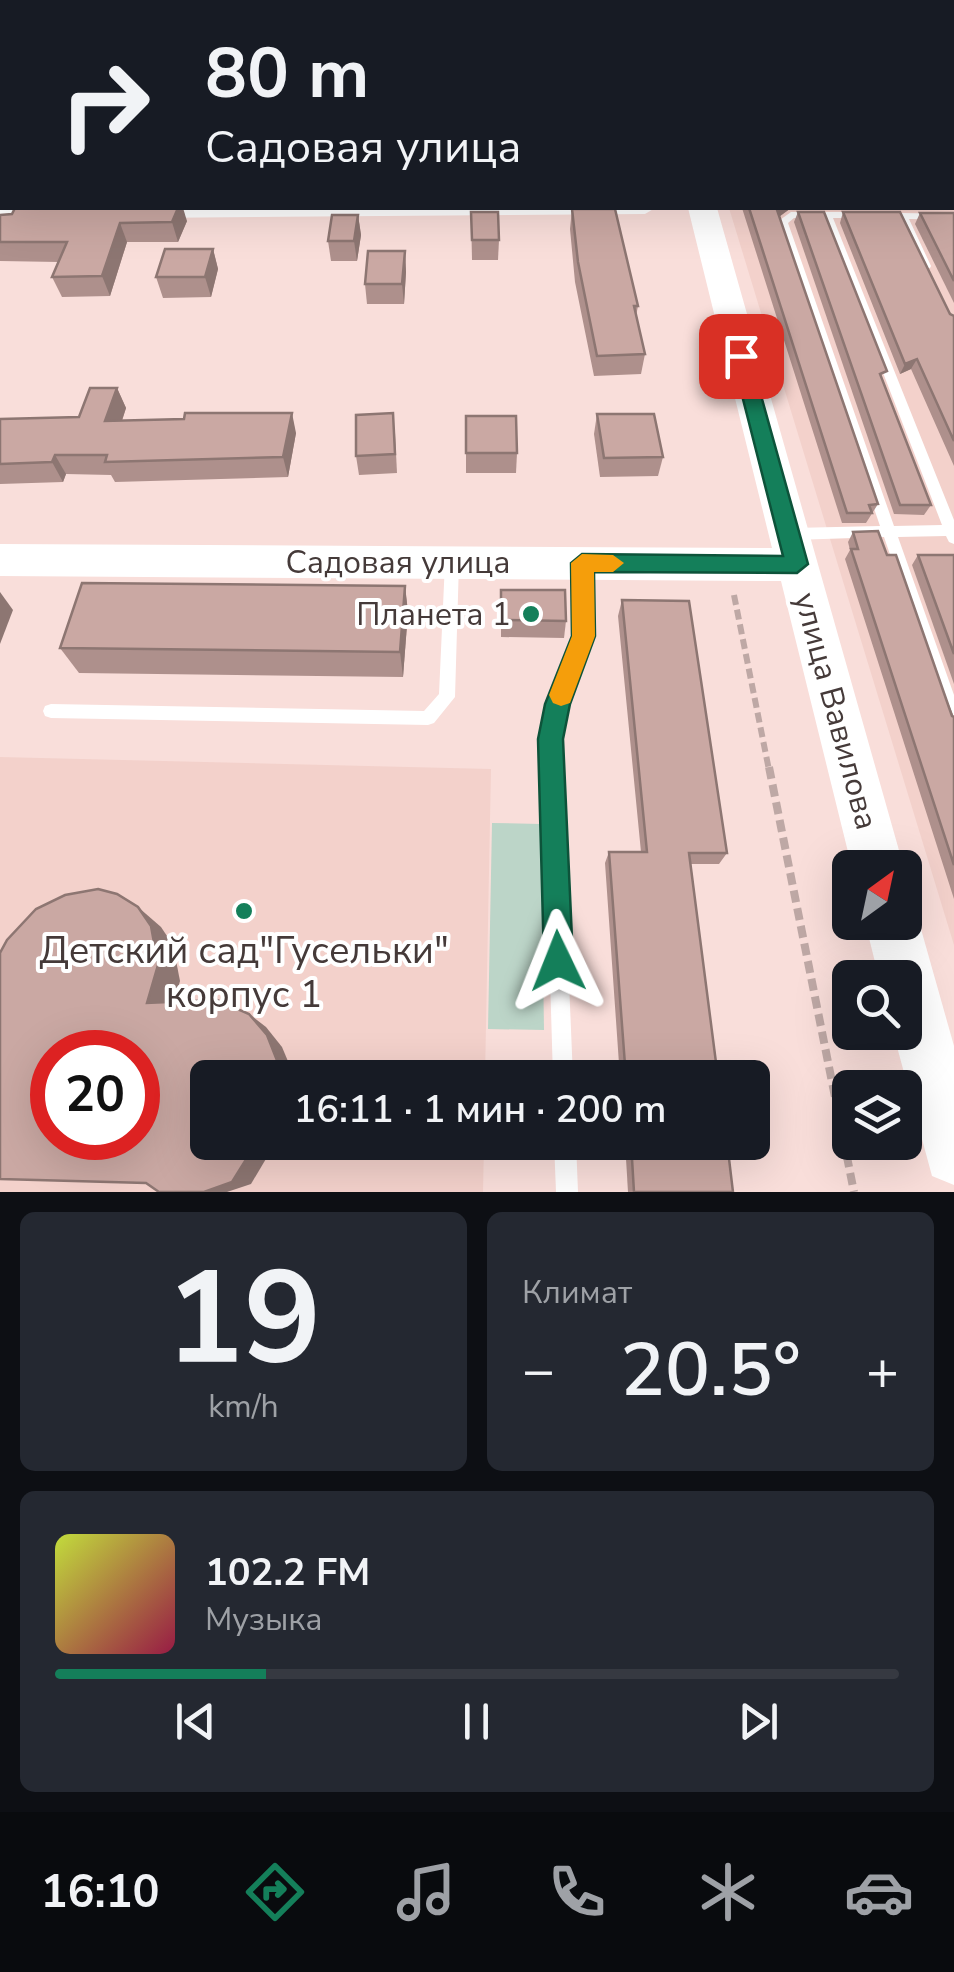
<!DOCTYPE html>
<html lang="ru">
<head>
<meta charset="utf-8">
<style>
  :root { --surface:#171b24; --page:#242831; --text:#f1f3f6; --muted:#9ea1a6; --line:#363941; --accent:#147f5a }
  body { margin:0; font-family:"Nunito Sans",sans-serif; background:var(--page); color:var(--text); height:100vh; display:flex; flex-direction:column; font-size:38px; white-space:nowrap }
  * { box-sizing:border-box; margin:0 }
  p { font-size:32px; color:var(--muted) }
  .icon { flex:none; width:55px; height:55px; fill:none; stroke:currentColor; stroke-width:2; stroke-linecap:round; stroke-linejoin:round }
  .map { position:relative; height:1192px; overflow:hidden }
  .side { display:flex; flex-direction:column; gap:20px; padding:20px; background:#0d0f14; flex:1 }
  .side>* { flex:none }
  .top-card { position:absolute; left:0px; top:0px; width:955px; height:210px; box-shadow:0 10px 40px #0002; background:#171b24; color:var(--text); overflow:hidden }
  .needle { width:65px; rotate:33deg }
  .buttons { position:absolute; left:832px; top:850px; display:grid; gap:20px }
  .buttons a { display:grid; place-items:center; width:90px; height:90px; border-radius:15px; background:var(--surface); box-shadow:0 10px 40px #0002; font-size:50px }
  .speed { position:absolute; left:30px; top:1030px; display:flex; gap:20px; font-size:50px; font-weight:700; text-align:center }
  .speed>* { display:grid; place-content:center; width:130px; height:130px; border-radius:50%; background:var(--surface); box-shadow:0 10px 40px #0002; line-height:1 }
  .speed .limit { border:15px solid #d22; background:#fff; color:#111 }
  .pin { position:absolute; display:grid; place-items:center; width:85px; height:85px; color:#fff; margin:-42px; border-radius:20px; box-shadow:0 5px 15px #0006 }
  .me { position:absolute; width:110px; margin:-55px; rotate:358deg; stroke-linejoin:round; filter:drop-shadow(0 0 8px #0008) }
  .turn { display:flex; align-items:center; gap:35px; height:210px; padding:0 40px; font-size:45px }
  .turn .icon { width:130px; height:130px; stroke-width:2.5 }
  .turn b { display:block; font-size:70px; line-height:85px }
  .big { font-size:75px; font-weight:600; line-height:1.1 }
  .side .tile { flex:1; display:flex; flex-direction:column; justify-content:center; gap:15px; min-width:0; padding:0 35px; border-radius:15px; background:var(--page) }
  .side .dial { align-items:center; gap:0 }
  .dial b { font-size:130px; line-height:1 }
  .song { display:flex; align-items:center; gap:30px }
  .cover { width:120px; height:120px; border-radius:15px; background:linear-gradient(135deg,hsl(70 70% 55%),hsl(340 70% 35%)) }
  .played { height:10px; border-radius:5px; background:linear-gradient(90deg,var(--accent) 25%,var(--line) 25%) }
  .keys { display:flex; justify-content:space-around; direction:ltr }
  .heat { display:flex; justify-content:space-between; align-items:center; font-size:55px; direction:ltr }
  .side .tiles { flex:1; display:grid; gap:20px; grid-template-columns:1fr 1fr }
  .tile:last-child { grid-column:span 2 }
  .trip { position:absolute; left:190px; top:1060px; width:580px; height:100px; border-radius:15px; background:var(--surface); box-shadow:0 10px 40px #0002; font-weight:600; line-height:100px; text-align:center }
  .dock { display:flex; height:160px; justify-content:space-around; align-items:center; background:#090b0e; color:var(--muted) }
  .dock .icon { width:70px; height:70px }
  .dock .on { color:var(--accent) }
  .dock b { font-size:45px; color:var(--text) }
  .map>svg:first-child { display:block }
  .built { fill:#f3d1cb; fill-rule:evenodd }
  .green { fill:#bcd5c8 }
  .lines { fill:none; stroke-linecap:round; stroke-linejoin:round }
  .path-far1 { stroke:#bea8a5; stroke-width:6; stroke-dasharray:10 5; stroke-linecap:butt }
  .path { stroke:#bea8a5; stroke-width:8; stroke-dasharray:12 6; stroke-linecap:butt }
  .lane { fill:#fff; fill-rule:evenodd }
  .street { fill:#fff; fill-rule:evenodd }
  .secondary { fill:#fff; fill-rule:evenodd }
  .wall { fill:#ae908c }
  .shaded-wall { fill:#8d7672 }
  .building { fill:#caa8a3; stroke:#8d7672; stroke-width:2.5; fill-rule:evenodd }
  .route { fill:#147f5a; stroke:#0d533a; stroke-width:2.5 }
  .slow { fill:#f59e0b }
  .poi-dot { fill:#147f5a; stroke:#fff; stroke-width:4 }
  .labels { text-anchor:middle; dominant-baseline:central; stroke-width:8; stroke-linejoin:round; paint-order:stroke }
  .street-label { font-size:32px; fill:#453a39; stroke:#fff }
  .poi-label { font-size:32px; fill:#453a39; stroke:#fff; text-anchor:end }
  .near-poi-label { font-size:38px; fill:#453a39; stroke:#fff }
</style>
</head>
<body>
<div class="map">
<svg width="954" height="1192" viewBox="0 0 954 1192">
  <rect width="100%" height="100%" fill="#f9deda"/>
  <g class="built">
    <polygon points="954,176 954,945 729,208 952,208"/>
    <path d="M 0,757 L 491,769 L 485,1077 L 208,1078 L 208,1142 L 484,1143 L 483,1192 L 0,1192 ZM 52,1052 L 138,1052 L 138,1138 L 52,1138 Z"/>
  </g>
  <polygon class="green" points="492,823 541,824 544,1030 488,1029"/>
  <g class="lines">
    <polyline class="path-far1" points="734,595 769,770"/>
    <polyline class="path" points="769,767 854,1192"/>
    <g class="lane">
      <path d="M 791,212 L 860,212 L 865,215 L 860,218 L 833,218 L 954,520 L 954,544 L 949,542 L 946,536 L 898,537 L 954,695 L 954,725 L 948,723 L 946,718 L 884,537 L 793,540 L 786,534 L 793,528 L 880,526 L 777,222 ZM 794,218 L 823,218 L 942,525 L 894,526 L 788,223 Z"/>
      <polygon points="902,213 954,214 954,220 909,219 931,266 930,268 922,268 921,266 898,219 883,219 878,216 883,213"/>
      <polygon points="452,556 457,558 459,562 455,697 434,723 428,725 51,718 45,716 43,711 45,706 51,704 424,711 439,694 445,562 447,558"/>
      <polygon points="582,557 587,559 589,563 591,636 566,705 559,739 573,1078 553,1078 543,739 550,705 575,636 575,563 577,559"/>
      <polygon points="554,1142 576,1142 578,1192 556,1192"/>
    </g>
    <g class="street">
      <polygon points="0,207 55,208 62,213 52,219 0,219"/>
      <polygon points="136,208 655,208 645,214 143,218 136,216 133,212"/>
    </g>
    <g class="secondary">
      <rect x="636" y="0" width="22" height="2"/>
      <polygon points="688,208 717,208 904,868 852,868 781,581 0,576 0,544 772,548"/>
      <polygon points="905,901 911,903 919,922 954,1046 954,1185 932,1176 893,1032 905,1032 905,978 879,978 865,922 905,922"/>
    </g>
  </g>
  <g class="wall">
    <polygon points="952,173 954,174 954,210 791,208 779,217 878,504 866,523 842,523 742,208 952,208"/>
    <polygon points="572,209 638,306 636,316 645,354 641,374 594,376 575,282 570,229"/>
    <polygon points="471,212 499,240 498,260 472,260"/>
    <polygon points="798,212 883,380 931,505 924,515 894,514 794,222"/>
    <polygon points="843,212 954,316 954,466 911,369 900,374 840,223"/>
    <polygon points="920,213 954,213 954,303 915,224"/>
    <polygon points="0,215 187,221 178,242 127,242 110,296 62,297 52,277 59,262 0,261"/>
    <polygon points="358,215 361,235 357,261 331,261 328,241"/>
    <polygon points="213,249 218,269 211,297 163,298 156,277"/>
    <polygon points="405,251 406,272 404,304 367,304 365,284"/>
    <polygon points="117,388 126,408 122,421 296,433 288,477 115,482 111,475 66,474 63,482 0,484 0,419 79,417"/>
    <polygon points="597,414 663,457 658,476 600,477 594,434"/>
    <polygon points="466,416 517,453 516,473 466,473"/>
    <polygon points="395,433 397,473 359,475 356,456"/>
    <polygon points="853,532 887,555 954,717 954,899 845,559 850,550 848,542"/>
    <polygon points="918,555 954,555 954,684 912,565"/>
    <polygon points="405,586 408,612 403,677 79,673 60,648"/>
    <polygon points="501,590 566,621 564,638 501,637"/>
    <polygon points="622,600 727,853 719,864 691,864 718,1078 620,1078 605,863 609,852 641,852 618,616"/>
    <polygon points="625,1142 727,1142 733,1192 628,1192"/>
  </g>
  <g class="shaded-wall">
    <polygon points="52,0 71,0 69,2 50,2"/>
    <polygon points="149,0 162,0 161,2 148,2"/>
    <polygon points="2,70 2,101 0,105 0,74"/>
    <polygon points="178,208 183,208 187,221 178,242 172,222"/>
    <polygon points="781,208 791,208 773,221 777,210"/>
    <polygon points="358,215 361,235 357,261 354,241"/>
    <polygon points="120,223 127,242 110,296 102,276"/>
    <polygon points="213,249 218,269 211,297 205,277"/>
    <polygon points="405,251 406,272 404,304 402,284"/>
    <polygon points="917,359 911,369 900,374 905,364"/>
    <polygon points="117,388 126,408 115,441 105,421"/>
    <polygon points="292,413 296,433 288,477 283,457"/>
    <polygon points="55,455 66,474 63,482 52,462"/>
    <polygon points="405,586 408,612 403,677 400,652"/>
    <polygon points="0,592 13,610 0,644"/>
    <polygon points="138,907 161,927 173,945 180,981 170,1017 147,1003"/>
    <polygon points="249,1014 266,1027 282,1047 295,1078 280,1078"/>
    <polygon points="257,1142 276,1142 251,1184 227,1192 204,1192"/>
  </g>
  <g class="building">
    <polygon points="18,0 52,0 50,2 16,2"/>
    <polygon points="124,0 149,0 148,2 123,2"/>
    <polygon points="435,0 484,0 483,2 435,2"/>
    <rect x="544" y="0" width="34" height="2"/>
    <polygon points="2,20 2,70 0,74 0,34 2,26 0,26 0,23"/>
    <polygon points="952,173 954,174 954,200 952,200"/>
    <polygon points="15,208 178,208 172,222 120,223 102,276 52,277 67,242 0,242 0,215 12,214"/>
    <polygon points="749,208 781,208 777,210 878,504 869,505 872,513 847,513"/>
    <polygon points="572,209 615,209 638,306 634,306 645,354 597,356 578,262"/>
    <polygon points="471,212 498,212 499,240 472,240"/>
    <polygon points="798,212 824,212 887,371 880,374 931,505 900,505"/>
    <polygon points="843,212 900,212 950,314 954,316 954,441 917,359 905,364"/>
    <polygon points="920,213 954,213 954,281"/>
    <polygon points="332,215 358,215 354,241 328,241"/>
    <polygon points="165,249 213,249 205,277 156,277"/>
    <polygon points="368,251 405,251 402,284 365,284"/>
    <polygon points="90,388 117,388 105,421 184,419 185,413 292,413 283,457 105,462 107,455 55,455 52,462 0,464 0,419 79,417"/>
    <polygon points="393,413 395,454 356,456 356,415"/>
    <polygon points="597,414 654,414 663,457 604,458"/>
    <polygon points="466,416 516,416 517,453 466,453"/>
    <polygon points="878,531 887,555 896,555 952,716 954,717 954,865 851,549 858,549 853,532"/>
    <polygon points="918,555 954,555 954,654"/>
    <polygon points="82,583 405,586 400,652 60,648"/>
    <polygon points="501,590 565,590 566,621 501,620"/>
    <polygon points="622,600 689,601 727,853 689,853 718,1078 626,1078 609,852 647,852"/>
    <path d="M 98,889 L 117,894 L 138,907 L 151,926 L 158,965 L 147,1003 L 217,1000 L 249,1014 L 267,1035 L 280,1068 L 280,1078 L 208,1078 L 208,1142 L 257,1142 L 232,1182 L 204,1192 L 159,1192 L 146,1183 L 0,1179 L 0,953 L 7,940 L 36,909 L 65,895 ZM 52,1052 L 138,1052 L 138,1138 L 52,1138 Z"/>
    <polygon points="631,1142 727,1142 733,1192 634,1192"/>
  </g>
  <polygon class="route" points="741,350 750,356 808,564 797,573 594,572 595,636 570,704 563,739 573,961 569,971 558,976 548,971 544,961 538,739 545,704 572,636 571,563 582,554 783,556 732,356"/>
  <polygon class="slow" points="582,554 613,555 624,563 613,572 594,572 595,636 570,703 561,706 553,703 549,695 572,636 571,563"/>
  <g class="poi-dot">
    <circle cx="531" cy="614" r="10"/>
    <circle cx="244" cy="911" r="10"/>
  </g>
  <g class="labels">
    <g class="street-label">
      <text x="398" y="562">Садовая улица</text>
      <text transform="translate(836 711) rotate(75)">улица Вавилова</text>
    </g>
    <g class="poi-label">
      <text x="511" y="614">Планета 1</text>
    </g>
    <g class="near-poi-label">
      <text x="244" y="950">Детский сад"Гусельки"<tspan x="244" dy="44">корпус 1</tspan></text>
    </g>
  </g>
</svg>
<div class="buttons">
<a><svg class="needle" viewBox="-14 -14 28 28"><path d="M0-13l5 13h-10z" fill="#e53935"/><path d="M0 13l5-13h-10z" fill="#9ea1a6"/></svg></a>
<a><svg class="icon" aria-label="search" viewBox="0 0 24 24"><circle cx="10" cy="10" r="6"/><path d="M15 15l6 6"/></svg></a>
<a><svg class="icon" aria-label="layers" viewBox="0 0 24 24"><path d="M12 4l9 5-9 5-9-5zM3 14l9 5 9-5"/></svg></a>
</div>
<div class="speed"><div class="limit">20</div></div>
<div class="pin" style="left:741px;top:356px;background:#d93025"><svg class="icon" aria-label="arrive" viewBox="0 0 24 24"><path d="M6 21V4h12l-3 4 3 4H6"/></svg></div>
<svg class="me" style="left:558px;top:961px" viewBox="-20 -20 40 40"><path d="M0-17L14 15 0 8-14 15z" fill="#147f5a" stroke="#fff" stroke-width="4"/></svg>
<div class="trip">16:11 · 1 мин · 200 m</div>
<div class="top-card">
<div class="turn"><svg class="icon" aria-label="right" viewBox="0 0 24 24"><path d="M7 20v-9h11M14 6l5 5-5 5"/></svg><div><b>80 m</b>Садовая улица</div></div>
</div>
</div>
<section class="side">
<div class="tiles">
<div class="tile dial"><b>19</b><p>km/h</p></div>
<div class="tile"><p>Климат</p>
<div class="heat"><a>−</a><b class="big">20.5°</b><a>+</a></div>
</div>
<div class="tile">
<div class="song"><i class="cover"></i><div><b>102.2 FM</b><p>Музыка</p></div></div>
<div class="played"></div>
<div class="keys"><svg class="icon" aria-label="previous" viewBox="0 0 24 24"><path d="M18 5L8 12l10 7zM5 5v14"/></svg><svg class="icon" aria-label="pause" viewBox="0 0 24 24"><path d="M8 5v14M16 5v14"/></svg><svg class="icon" aria-label="next" viewBox="0 0 24 24"><path d="M6 5l10 7-10 7zM19 5v14"/></svg></div>
</div>
</div>
</section>
<nav class="dock">
<b>16:10</b>
<svg class="icon on" aria-label="directions" viewBox="0 0 24 24"><path d="M12 3l9 9-9 9-9-9zM9 14v-3h6M13 9l2 2-2 2"/></svg>
<svg class="icon" aria-label="music" viewBox="0 0 24 24"><path d="M9 18V5l10-2v13"/><circle cx="6" cy="18" r="3"/><circle cx="16" cy="16" r="3"/></svg>
<svg class="icon" aria-label="phone" viewBox="0 0 24 24"><path d="M5 4h4l2 5-3 2q2 4 5 5l2-3 5 2v4C11 20 4 13 5 4z"/></svg>
<svg class="icon" aria-label="climate" viewBox="0 0 24 24"><path d="M12 3v18M4 7l16 10M4 17L20 7"/></svg>
<svg class="icon" aria-label="car" viewBox="0 0 24 24"><path d="M5 17H2v-5l4-1 3-4h7l3 4 3 1v5h-3M9 17h6M6 11h13"/><circle cx="7" cy="17" r="2"/><circle cx="17" cy="17" r="2"/></svg>
</nav>
</body>
</html>
